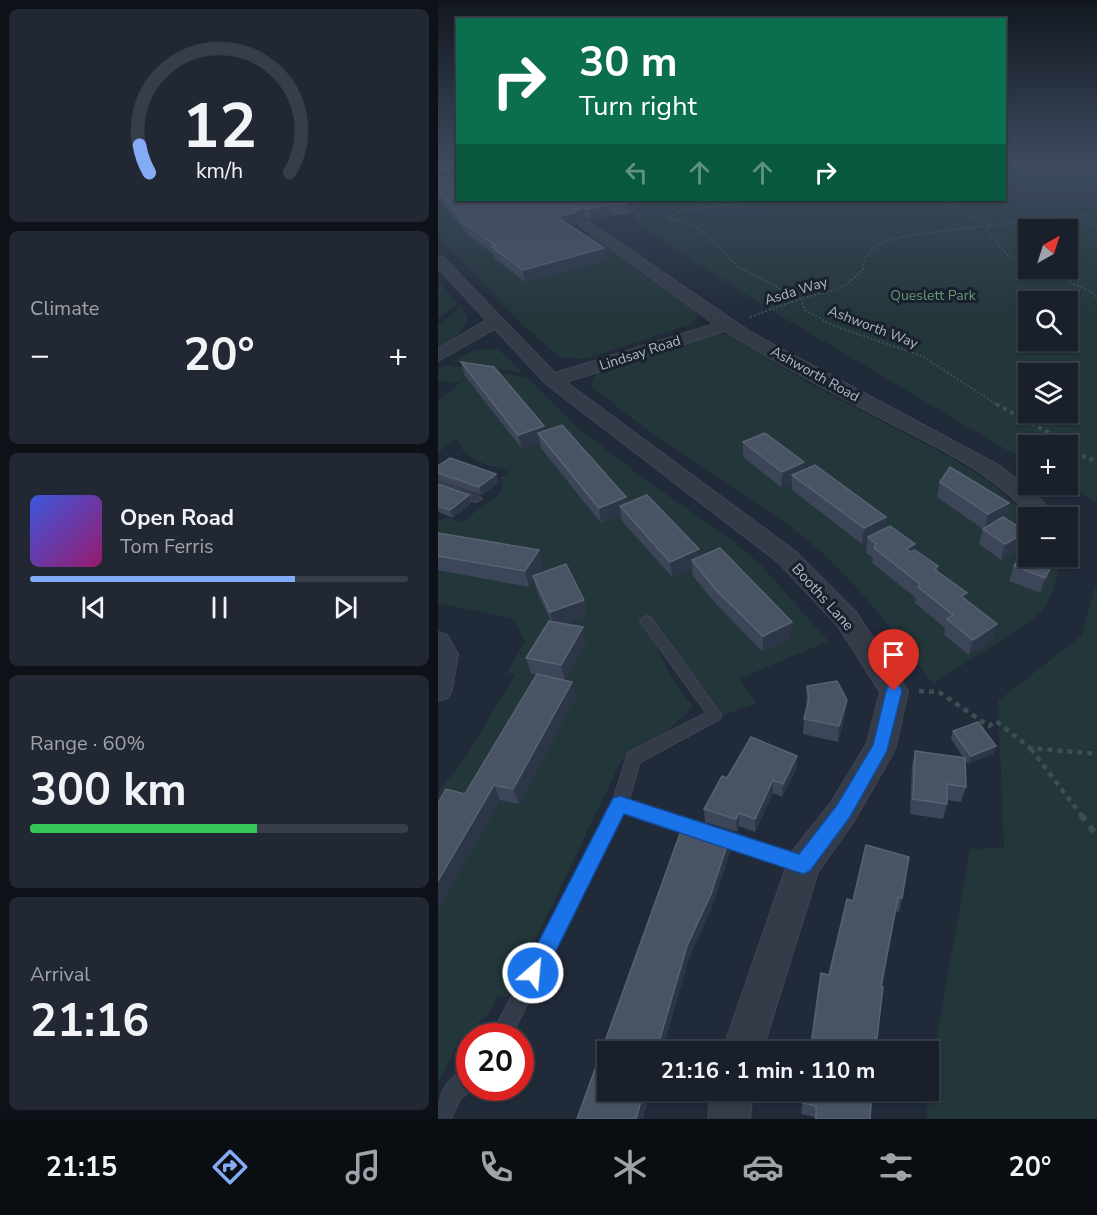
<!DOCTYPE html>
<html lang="en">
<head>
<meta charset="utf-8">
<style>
  :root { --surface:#19202b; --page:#222833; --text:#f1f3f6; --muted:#9fa3a9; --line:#373e47; --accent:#84abf6 }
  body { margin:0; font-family:"Nunito Sans",sans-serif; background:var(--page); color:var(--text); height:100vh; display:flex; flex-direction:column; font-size:22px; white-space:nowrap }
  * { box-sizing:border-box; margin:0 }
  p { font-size:20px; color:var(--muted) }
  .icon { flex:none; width:33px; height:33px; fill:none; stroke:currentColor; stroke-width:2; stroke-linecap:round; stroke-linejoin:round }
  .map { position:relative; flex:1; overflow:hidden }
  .sheet { display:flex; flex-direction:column; gap:9px; padding:9px; background:#0e1218; width:438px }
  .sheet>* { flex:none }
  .hud { position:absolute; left:18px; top:18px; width:550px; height:183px; border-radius:0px; box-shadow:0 2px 4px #0004,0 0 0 2px var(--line); background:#0b6e4f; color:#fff; overflow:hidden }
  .needle { width:39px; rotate:39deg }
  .tools { position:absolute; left:580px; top:219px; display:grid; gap:12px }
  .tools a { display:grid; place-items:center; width:60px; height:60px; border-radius:0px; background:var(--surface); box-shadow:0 2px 4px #0004,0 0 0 2px var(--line); font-size:30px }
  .speed { position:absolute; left:18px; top:1023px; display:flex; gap:12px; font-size:30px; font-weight:700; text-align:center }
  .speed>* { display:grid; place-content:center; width:78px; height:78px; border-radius:50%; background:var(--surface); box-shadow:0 2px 4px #0004,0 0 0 2px var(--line); line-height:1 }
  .speed .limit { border:9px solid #d22; background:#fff; color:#111 }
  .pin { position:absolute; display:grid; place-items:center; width:51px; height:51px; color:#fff; margin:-62px -26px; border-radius:50% 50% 50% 0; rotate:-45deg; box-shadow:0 0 6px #0007 }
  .pin .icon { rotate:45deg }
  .me { position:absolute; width:66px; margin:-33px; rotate:27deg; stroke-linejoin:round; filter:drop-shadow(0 0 4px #0008) }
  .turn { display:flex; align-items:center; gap:21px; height:126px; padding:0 24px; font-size:27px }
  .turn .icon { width:78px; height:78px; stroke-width:2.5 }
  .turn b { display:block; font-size:42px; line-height:51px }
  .lanes { display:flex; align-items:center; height:57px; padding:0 24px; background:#0003; justify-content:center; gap:30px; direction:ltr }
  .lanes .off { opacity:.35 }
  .big { font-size:45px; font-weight:700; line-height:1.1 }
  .sheet .widget { flex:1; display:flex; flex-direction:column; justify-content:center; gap:9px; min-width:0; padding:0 21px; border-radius:9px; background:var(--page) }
  .sheet .dial { align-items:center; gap:0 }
  .dial svg { height:156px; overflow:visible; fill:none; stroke:var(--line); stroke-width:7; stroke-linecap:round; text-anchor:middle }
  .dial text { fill:var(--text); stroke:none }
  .song { display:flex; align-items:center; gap:18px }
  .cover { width:72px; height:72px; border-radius:9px; background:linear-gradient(135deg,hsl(230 70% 55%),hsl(320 70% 35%)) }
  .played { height:6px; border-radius:3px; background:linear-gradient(90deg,var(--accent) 70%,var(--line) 70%) }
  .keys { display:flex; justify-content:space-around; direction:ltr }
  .heat { display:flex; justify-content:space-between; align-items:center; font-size:33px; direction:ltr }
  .charge { height:9px; border-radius:4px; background:linear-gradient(90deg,#34c759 60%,var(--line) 0) }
  .trip { position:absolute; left:159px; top:1041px; width:342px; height:60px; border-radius:0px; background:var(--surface); box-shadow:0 2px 4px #0004,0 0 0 2px var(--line); font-weight:700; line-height:60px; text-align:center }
  .tabs { display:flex; height:96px; justify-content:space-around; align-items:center; background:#0a0d11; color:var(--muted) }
  .tabs .icon { width:42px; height:42px }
  .tabs .active { color:var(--accent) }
  .tabs b { font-size:27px; color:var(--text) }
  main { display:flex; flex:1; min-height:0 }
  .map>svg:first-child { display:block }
  .green { fill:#23363a; fill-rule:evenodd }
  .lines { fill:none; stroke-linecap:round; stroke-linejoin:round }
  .lane-casing { stroke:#3e4552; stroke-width:2 }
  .street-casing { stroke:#3e4552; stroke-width:2 }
  .highway-casing { stroke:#3d4451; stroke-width:1 }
  .path-far3 { stroke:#3c4f52; stroke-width:2; stroke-dasharray:2 2; stroke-linecap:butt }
  .path-far2 { stroke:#3c4f52; stroke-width:4; stroke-dasharray:4 4; stroke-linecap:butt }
  .path-far1 { stroke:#3c4f52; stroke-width:4.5; stroke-dasharray:5 5; stroke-linecap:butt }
  .path { stroke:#3c4f52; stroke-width:6; stroke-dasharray:7 7; stroke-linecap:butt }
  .lane { fill:#353c49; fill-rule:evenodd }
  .street { fill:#353c49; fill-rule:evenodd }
  .highway { fill:#6f6552; fill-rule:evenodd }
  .wall { fill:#3c4658 }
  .shaded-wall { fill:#2c3647 }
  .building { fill:#485364; stroke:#586273; stroke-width:1.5 }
  .route { fill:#1a73e8; stroke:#114b97; stroke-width:1.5 }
  .labels { text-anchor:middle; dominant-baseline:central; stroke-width:6; stroke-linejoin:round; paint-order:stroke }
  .far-street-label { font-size:14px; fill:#b0b7c5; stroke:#1a212e }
  .far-park-label { font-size:14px; fill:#679674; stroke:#1a212e }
  .street-label { font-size:15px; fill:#b0b7c5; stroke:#1a212e }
</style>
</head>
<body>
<main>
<section class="sheet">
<div class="widget dial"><svg viewBox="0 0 100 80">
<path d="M14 69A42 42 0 1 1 86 69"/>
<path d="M14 69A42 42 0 0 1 9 55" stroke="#84abf6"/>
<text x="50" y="56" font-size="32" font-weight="700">12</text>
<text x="50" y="72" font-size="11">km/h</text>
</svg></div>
<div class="widget"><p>Climate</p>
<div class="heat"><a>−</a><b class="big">20°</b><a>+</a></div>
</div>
<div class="widget">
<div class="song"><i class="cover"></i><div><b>Open Road</b><p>Tom Ferris</p></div></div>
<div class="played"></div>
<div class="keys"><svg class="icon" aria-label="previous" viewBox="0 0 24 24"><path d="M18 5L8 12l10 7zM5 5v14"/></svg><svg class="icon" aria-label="pause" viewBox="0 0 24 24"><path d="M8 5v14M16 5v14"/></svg><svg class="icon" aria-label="next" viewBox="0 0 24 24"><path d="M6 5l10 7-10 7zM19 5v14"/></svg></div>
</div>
<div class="widget"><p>Range · 60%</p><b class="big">300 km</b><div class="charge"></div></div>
<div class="widget"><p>Arrival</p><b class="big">21:16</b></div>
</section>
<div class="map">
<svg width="659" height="1119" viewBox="0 0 659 1119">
  <rect width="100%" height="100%" fill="#212a39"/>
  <g class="green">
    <path d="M 567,164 L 659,164 L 659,503 L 628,485 L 630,484 L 630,446 L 591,446 L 591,463 L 326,306 L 200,225 L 194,216 L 214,200 L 567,200 ZM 591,230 L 630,230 L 630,268 L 591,268 ZM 591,302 L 630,302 L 630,340 L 591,340 ZM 591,374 L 630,374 L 630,412 L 591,412 Z"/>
    <polygon points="64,200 110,200 103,219 142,236 152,236 260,314 254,324 147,359 121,357 85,325 0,236 0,207"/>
    <polygon points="2,283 19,304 0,319 0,284"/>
    <path d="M 23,307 L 30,318 C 24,334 14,340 0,348 L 0,325 Z"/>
    <path d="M 271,334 L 293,335 L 372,384 L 510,456 L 549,480 L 586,513 L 587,520 L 581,525 L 591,534 L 591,556 L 621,557 C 618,583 617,597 597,618 L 495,684 C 454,629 412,572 358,531 C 291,480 216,441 153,385 L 158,372 Z"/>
    <polygon points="36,350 61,350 85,373 15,361"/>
    <path d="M 9,365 L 88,377 L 145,432 L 217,487 L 288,535 L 322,564 L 390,641 L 301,679 L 319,703 L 286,715 L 213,614 L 203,618 L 236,681 L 255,707 L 222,738 L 183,761 L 70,997 L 60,996 L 49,1015 L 21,1040 L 0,1084 L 0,792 L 28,757 L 77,674 L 69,673 L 87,641 L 77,622 L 72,618 L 0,603 L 0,521 L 10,518 L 24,522 L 65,491 L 63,477 L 72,472 C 52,465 26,462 19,439 L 0,452 L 0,402 L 26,378 L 17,383 L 0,380 L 0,370 Z"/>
    <polygon points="659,582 659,1119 489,1119 488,1099 532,849 566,848 560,701 643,636"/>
  </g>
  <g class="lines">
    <g class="lane-casing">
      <g id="lane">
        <polygon points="0,481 42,497 44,499 38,502 34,501 0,488"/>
        <polygon points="209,616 214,618 284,715 282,719 202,762 191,800 365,856 371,858 373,864 371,870 365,872 186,812 73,1036 53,1036 174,803 190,753 268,713 204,624 202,621 204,618"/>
        <path d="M 32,1067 L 32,1088 L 36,1088 L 22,1099 L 13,1119 L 0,1119 C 0,1095 7,1077 32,1067 Z"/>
      </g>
    </g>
    <g class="street-casing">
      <g id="street">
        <path d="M 148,220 L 314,333 L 562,466 L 599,496 L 619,518 L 595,518 C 553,471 497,446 443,418 C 390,391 338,362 287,331 L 128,382 L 357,551 L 418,612 L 470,691 L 458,746 L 454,755 L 416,821 L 380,872 L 324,1052 L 284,1052 L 353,853 L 394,801 L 429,743 L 442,692 L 400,626 L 341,563 L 108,384 L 57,329 L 0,361 L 0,349 L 48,320 L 0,268 L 0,256 L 5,257 L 117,373 L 276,324 L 143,227 L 141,224 Z"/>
        <polygon points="0,632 9,635 20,654 14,690 10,698 0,701"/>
        <polygon points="273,1090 315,1090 312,1119 270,1119"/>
      </g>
    </g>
    <g class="highway-casing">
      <polygon id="highway" points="0,164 20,164 20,168 0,171"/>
    </g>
    <g class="path-far3">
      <polyline points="326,200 244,211 230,217 262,229 300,267 363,299 367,310 396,326 484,356 561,406"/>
      <polyline points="504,200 551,225 547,230 571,256 591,264"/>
      <polyline points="636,216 659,228"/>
      <polyline points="603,268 655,293 659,299"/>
      <path d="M 312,317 L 356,301 L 396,290 L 409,284 L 425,270 C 427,243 449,241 472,235 L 659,213"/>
    </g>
    <g class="path-far2">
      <polyline points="558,404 615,435 627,446"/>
      <polyline points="630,448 651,459 659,460"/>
    </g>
    <g class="path-far1">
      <polyline points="481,691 501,692 551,726 558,721 592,748 659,754"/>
      <polyline points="593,749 644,816"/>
    </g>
    <polyline class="path" points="643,815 659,836"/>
    <use href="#lane" class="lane"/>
    <use href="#street" class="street"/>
    <use href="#highway" class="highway"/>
  </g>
  <g class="wall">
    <polygon points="0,178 20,200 209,200 190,215 174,215 153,220 147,218 139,224 132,226 166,248 168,260 87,282 57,259 56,254 30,235 0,197"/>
    <polygon points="23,362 107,431 189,503 261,557 353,638 325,652 279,605 255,576 254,568 234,577 184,521 183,515 163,523 103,448 102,443 84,449 27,376"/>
    <polygon points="305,442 366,470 448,517 447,529 476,550 500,566 500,571 527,600 555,640 531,655 506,635 507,628 477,603 478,598 434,563 435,558 428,553 429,541 424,544 354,490 354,483 343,487 305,457"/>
    <polygon points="0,466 58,474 61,482 43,495 0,480"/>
    <polygon points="502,482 571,503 567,518 589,532 584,548 563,560 541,544 545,529 499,497"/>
    <polygon points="0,484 31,495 33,503 15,518 0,512"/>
    <polygon points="0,533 105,566 100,574 149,616 127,624 148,643 127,680 138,697 81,804 62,800 0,910 0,803 27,794 99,675 93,674 88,658 113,621 99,592 96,580 91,587 0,570"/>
    <polygon points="576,566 612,574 602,593 571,581"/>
    <polygon points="369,686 407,716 400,742 365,734 366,719 369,707 368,702"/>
    <polygon points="515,731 556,754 530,764 527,760 528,787 523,802 509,800 509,804 505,819 472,814 474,766 477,751 525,757 513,739"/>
    <polygon points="359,756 358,770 344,797 335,793 317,832 301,826 299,832 267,822 266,809 289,778"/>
    <polygon points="428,845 464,898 461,912 457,911 443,987 439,1038 437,1048 391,975 415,901"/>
    <polygon points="366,1090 432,1119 376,1119 376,1117 363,1114"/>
  </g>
  <g class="shaded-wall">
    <polygon points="168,200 181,200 172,204 174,215 153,220 151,209"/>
    <polygon points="194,200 209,200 190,215 188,204"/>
    <polygon points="145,207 147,218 139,224 121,229 119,217"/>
    <polygon points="166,248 168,260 87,282 85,270"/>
    <polygon points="106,426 109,441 100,433 102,443 84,449 80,435"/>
    <polygon points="366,462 365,477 354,475 354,483 343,487 344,472"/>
    <polygon points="58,474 61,482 43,495 41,487"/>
    <polygon points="31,495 33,503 15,518 12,510"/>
    <polygon points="188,497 191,512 182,506 183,515 163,523 161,508"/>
    <polygon points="571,503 567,518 547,529 550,514"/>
    <polygon points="448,517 446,532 430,537 429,541 424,544 426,528"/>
    <polygon points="589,532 584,548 563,560 567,544"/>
    <polygon points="477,544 475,559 468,549"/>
    <polygon points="261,549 262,564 254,560 254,568 234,577 232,562"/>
    <polygon points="101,550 105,566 96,579 95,576 96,580 91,587 87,571"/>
    <polygon points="617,559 612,574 602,593 607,578"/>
    <polygon points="529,593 525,609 523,596"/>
    <polygon points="146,600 149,616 116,628 112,612"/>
    <polygon points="354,622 353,638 325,652 325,636"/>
    <polygon points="559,624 555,640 531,655 535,640"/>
    <polygon points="145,627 148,643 127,681 123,665"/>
    <polygon points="134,682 138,697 81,804 75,789"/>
    <polygon points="409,700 407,716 400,742 401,726"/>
    <polygon points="558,746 556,754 530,764 533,756"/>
    <polygon points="359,756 358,770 344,797 345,784"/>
    <polygon points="335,780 335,793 317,832 317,819"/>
    <polygon points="56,785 62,800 0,910 0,881"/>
    <polygon points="301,813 301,826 299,832 298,819"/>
    <polygon points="292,836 293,850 274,908 251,959 224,1052 218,1052 249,946"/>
    <polygon points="206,1090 213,1090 205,1119 198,1119"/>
  </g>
  <g class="building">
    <polygon points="20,175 20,200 168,200 168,202 175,202 178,200 194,200 188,204 172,204 151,209 145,207 137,212 119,217 166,248 85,270 54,247 58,246 27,224 0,190 0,178"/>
    <polygon points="23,362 56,367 106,426 80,435"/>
    <polygon points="124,425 188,497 161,508 100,433"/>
    <polygon points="327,433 366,462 344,472 305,442"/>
    <polygon points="12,458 58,474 41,487 0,473 0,466"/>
    <polygon points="377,465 448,517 426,528 354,475"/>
    <polygon points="512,467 571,503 550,514 502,482"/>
    <polygon points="0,484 31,495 12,510 0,506"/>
    <polygon points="209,495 261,549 232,562 182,506"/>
    <polygon points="565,517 589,532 567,544 545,529"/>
    <polygon points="452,526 477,544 468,549 473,552 477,550 500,566 496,569 529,593 523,596 559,624 535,640 509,619 515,615 480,587 482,584 436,548 438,544 430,537"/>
    <polygon points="0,533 101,550 87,571 0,556"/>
    <polygon points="282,548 354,622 325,636 278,590 254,560"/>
    <polygon points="587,548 591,549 591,556 611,556 617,559 607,578 576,566"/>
    <polygon points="128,564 146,600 112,612 95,576"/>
    <polygon points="111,621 145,627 123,665 88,658"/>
    <polygon points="99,674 134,682 75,789 56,785 0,881 0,803 8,789 27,794"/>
    <polygon points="399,681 409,700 401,726 366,719 371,699 369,686"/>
    <polygon points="540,722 558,746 533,756 515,731"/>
    <polygon points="313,737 359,756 345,784 335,780 317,819 301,813 298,819 266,809 284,776 289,778"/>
    <polygon points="477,751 527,758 528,787 509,784 509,804 475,799"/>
    <polygon points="257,824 292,836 273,894 249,946 218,1052 170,1052 170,1090 206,1090 198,1119 139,1119 243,831 252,833"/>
    <polygon points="428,845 471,857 464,898 460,897 443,987 445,987 439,1038 437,1037 436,1052 372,1052 383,973 391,975 409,899 415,901"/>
    <polygon points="366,1090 434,1090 432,1119 378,1119 378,1106 364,1103"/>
  </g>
  <linearGradient id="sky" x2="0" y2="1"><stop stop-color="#12171f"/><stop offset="0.51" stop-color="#3d4a5f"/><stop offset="1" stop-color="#3d4a5f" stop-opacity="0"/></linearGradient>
  <rect width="659" height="321" fill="url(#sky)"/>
  <polygon class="route" points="456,685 462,686 464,691 449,751 412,817 372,871 365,874 186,814 103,981 95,984 88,981 85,973 88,966 175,798 182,796 361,854 399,805 435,745 448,691 450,686"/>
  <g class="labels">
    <g class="far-street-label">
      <text transform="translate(358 291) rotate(-17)">Asda Way</text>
      <text transform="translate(435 327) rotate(21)">Ashworth Way</text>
      <text transform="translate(202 353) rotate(-18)">Lindsay Road</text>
      <text transform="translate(377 374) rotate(29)">Ashworth Road</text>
    </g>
    <g class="far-park-label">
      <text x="495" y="295">Queslett Park</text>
    </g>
    <g class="street-label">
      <text transform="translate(385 597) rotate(48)">Booths Lane</text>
    </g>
  </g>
</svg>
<div class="tools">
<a><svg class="needle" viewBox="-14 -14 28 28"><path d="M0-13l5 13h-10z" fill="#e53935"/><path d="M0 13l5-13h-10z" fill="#9fa3a9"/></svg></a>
<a><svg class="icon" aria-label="search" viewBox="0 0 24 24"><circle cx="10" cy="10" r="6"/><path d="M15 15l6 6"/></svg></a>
<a><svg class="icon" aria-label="layers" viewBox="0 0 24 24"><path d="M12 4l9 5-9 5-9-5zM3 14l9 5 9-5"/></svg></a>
<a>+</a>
<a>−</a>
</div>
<div class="speed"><div class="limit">20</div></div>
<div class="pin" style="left:456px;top:691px;background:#d93025"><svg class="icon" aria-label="arrive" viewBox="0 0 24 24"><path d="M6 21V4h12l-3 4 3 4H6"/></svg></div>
<svg class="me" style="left:95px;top:973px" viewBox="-20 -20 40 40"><circle r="17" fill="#1a73e8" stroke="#fff" stroke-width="3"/><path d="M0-11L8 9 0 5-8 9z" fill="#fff"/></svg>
<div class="trip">21:16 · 1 min · 110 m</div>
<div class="hud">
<div class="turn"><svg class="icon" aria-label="right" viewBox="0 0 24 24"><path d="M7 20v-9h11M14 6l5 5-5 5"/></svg><div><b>30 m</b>Turn right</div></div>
<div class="lanes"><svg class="icon off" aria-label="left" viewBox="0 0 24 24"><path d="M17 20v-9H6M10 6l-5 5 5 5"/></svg><svg class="icon off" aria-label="ahead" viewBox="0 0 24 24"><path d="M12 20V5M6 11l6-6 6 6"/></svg><svg class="icon off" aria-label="ahead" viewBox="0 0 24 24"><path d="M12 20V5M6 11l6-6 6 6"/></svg><svg class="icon" aria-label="right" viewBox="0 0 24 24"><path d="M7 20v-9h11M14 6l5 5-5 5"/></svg></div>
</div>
</div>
</main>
<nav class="tabs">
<b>21:15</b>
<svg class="icon active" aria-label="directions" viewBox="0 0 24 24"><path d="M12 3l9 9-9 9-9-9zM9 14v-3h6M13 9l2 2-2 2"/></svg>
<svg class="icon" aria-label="music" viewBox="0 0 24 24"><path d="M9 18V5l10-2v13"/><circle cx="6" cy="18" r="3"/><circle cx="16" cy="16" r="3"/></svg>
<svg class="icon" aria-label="phone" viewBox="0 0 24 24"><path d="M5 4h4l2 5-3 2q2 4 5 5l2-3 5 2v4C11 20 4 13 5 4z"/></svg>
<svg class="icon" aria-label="climate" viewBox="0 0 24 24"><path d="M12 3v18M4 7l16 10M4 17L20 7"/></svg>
<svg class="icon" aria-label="car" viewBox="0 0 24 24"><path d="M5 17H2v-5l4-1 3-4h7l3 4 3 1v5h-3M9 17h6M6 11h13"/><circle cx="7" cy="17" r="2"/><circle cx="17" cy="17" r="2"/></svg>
<svg class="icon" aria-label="filters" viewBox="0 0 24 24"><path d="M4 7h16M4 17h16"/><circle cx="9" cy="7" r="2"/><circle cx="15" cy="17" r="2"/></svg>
<b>20°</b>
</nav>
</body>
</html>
